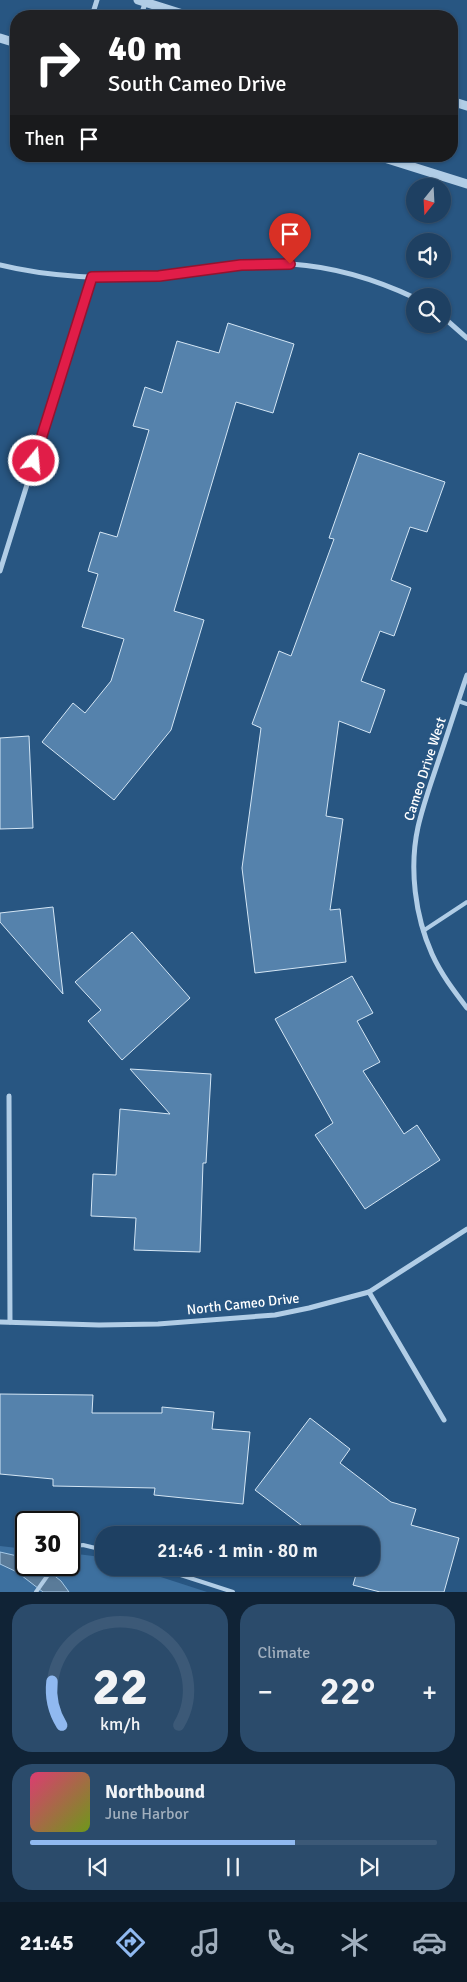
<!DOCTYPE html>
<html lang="en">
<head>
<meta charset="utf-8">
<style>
  :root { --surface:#1e4062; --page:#2b4b6b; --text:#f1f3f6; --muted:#a1afbe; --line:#3c5977; --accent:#90b9f0 }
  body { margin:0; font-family:Signika,sans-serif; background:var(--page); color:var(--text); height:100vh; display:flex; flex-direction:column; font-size:19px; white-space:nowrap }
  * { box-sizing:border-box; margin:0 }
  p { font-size:16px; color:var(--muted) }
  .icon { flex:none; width:28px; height:28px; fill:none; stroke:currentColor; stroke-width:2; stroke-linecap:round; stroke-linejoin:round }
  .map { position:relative; height:1592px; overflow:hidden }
  .side { display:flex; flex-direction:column; gap:12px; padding:12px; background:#102336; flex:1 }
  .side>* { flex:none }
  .top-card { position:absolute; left:10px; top:10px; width:448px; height:152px; border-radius:20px; box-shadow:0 1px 4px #0004,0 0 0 1px var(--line); background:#202124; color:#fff; overflow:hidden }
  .needle { width:32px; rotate:198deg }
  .tools { position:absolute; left:406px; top:178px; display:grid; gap:10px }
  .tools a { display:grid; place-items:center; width:45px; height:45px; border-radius:50%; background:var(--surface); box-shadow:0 1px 4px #0004,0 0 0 1px var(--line); font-size:25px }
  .speed { position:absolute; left:15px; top:1511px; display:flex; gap:10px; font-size:25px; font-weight:700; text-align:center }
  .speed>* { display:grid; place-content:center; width:65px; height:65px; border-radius:50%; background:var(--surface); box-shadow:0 1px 4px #0004,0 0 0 1px var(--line); line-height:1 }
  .speed .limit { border:2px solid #111; border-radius:8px; background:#fff; color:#111 }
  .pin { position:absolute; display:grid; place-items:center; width:42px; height:42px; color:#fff; margin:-51px -21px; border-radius:50% 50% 50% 0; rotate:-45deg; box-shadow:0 0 5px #0007 }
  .pin .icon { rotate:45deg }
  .me { position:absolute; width:55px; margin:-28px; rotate:17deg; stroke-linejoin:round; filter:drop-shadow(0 0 4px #0008) }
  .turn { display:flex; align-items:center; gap:18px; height:105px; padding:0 15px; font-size:22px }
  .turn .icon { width:65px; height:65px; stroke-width:2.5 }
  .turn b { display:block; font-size:35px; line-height:42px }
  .then { display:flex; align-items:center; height:48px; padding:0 15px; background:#0003; gap:10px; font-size:19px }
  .big { font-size:38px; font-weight:600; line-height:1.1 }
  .side .card { flex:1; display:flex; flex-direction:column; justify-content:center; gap:8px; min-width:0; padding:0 18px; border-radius:20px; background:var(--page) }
  .side .dial { align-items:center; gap:0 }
  .dial svg { height:130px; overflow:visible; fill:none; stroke:var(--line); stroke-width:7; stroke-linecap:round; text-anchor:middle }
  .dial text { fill:var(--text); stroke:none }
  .song { display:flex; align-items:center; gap:15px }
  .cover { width:60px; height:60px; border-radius:8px; background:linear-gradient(135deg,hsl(340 70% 55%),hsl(80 70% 35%)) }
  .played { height:5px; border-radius:2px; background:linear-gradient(90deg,var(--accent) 65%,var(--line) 65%) }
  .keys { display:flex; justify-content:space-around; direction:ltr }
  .heat { display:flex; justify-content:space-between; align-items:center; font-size:28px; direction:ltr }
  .side .tiles { flex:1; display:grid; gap:12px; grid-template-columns:1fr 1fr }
  .card:last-child { grid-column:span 2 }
  .trip { position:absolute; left:95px; top:1526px; width:285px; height:50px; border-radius:20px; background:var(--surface); box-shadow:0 1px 4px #0004,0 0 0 1px var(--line); font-weight:600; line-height:50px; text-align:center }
  .tabs { display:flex; height:80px; justify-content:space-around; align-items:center; background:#0c1a27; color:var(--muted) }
  .tabs .icon { width:35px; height:35px }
  .tabs .selected { color:var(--accent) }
  .tabs b { font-size:22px; color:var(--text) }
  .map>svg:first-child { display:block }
  .green { fill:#3d709f }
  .water { fill:#5a7b99; stroke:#a6c9e7 }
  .building { fill:#5582ac; stroke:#d4e6f5 }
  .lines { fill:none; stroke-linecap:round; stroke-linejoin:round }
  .service { stroke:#b1cde6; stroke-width:4 }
  .minor { stroke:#b1cde6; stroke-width:5 }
  .tertiary { stroke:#b1cde6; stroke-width:9 }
  .route-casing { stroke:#92132f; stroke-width:12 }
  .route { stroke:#e11d48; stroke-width:9 }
  .labels { text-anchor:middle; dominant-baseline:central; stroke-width:5; stroke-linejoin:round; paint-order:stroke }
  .street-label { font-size:14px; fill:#fff; stroke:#285682 }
</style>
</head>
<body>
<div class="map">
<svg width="467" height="1592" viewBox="0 0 467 1592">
  <rect width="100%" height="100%" fill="#285682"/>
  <polygon class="green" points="0,1546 26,1549 26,1565 69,1565 69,1553 101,1557 104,1558 104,1568 133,1568 207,1592 0,1592"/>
  <polygon class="water" points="0,1552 26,1558 26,1565 41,1565 61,1581 69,1592 43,1592 17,1572 0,1564"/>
  <g class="building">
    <polygon points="228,323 294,344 273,413 236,402 174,611 204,620 171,730 114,800 42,742 73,703 85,713 111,681 124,639 82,627 98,574 88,571 100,532 117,537 149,430 133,426 145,387 162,393 177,341 219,353"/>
    <polygon points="359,453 445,482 427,532 410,527 391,580 411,588 394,636 380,631 361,681 385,690 370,733 339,721 326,816 343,819 330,910 340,909 346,962 255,973 242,868 261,728 252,724 279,651 291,656 334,539 329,538"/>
    <polygon points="29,736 33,828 0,829 0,738"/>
    <polygon points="53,907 63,994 0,922 0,913"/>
    <polygon points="132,932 190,998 122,1060 88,1021 101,1010 75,982"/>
    <polygon points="352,976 373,1013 357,1021 380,1062 363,1071 404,1134 417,1125 440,1160 365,1209 315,1135 333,1123 275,1019"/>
    <polygon points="130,1069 211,1074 206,1163 203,1163 200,1252 134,1250 136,1218 91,1216 93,1174 116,1175 120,1109 170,1114"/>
    <polygon points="0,1394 93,1395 92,1413 162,1413 162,1407 214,1412 212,1429 250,1432 243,1504 154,1495 155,1488 53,1486 53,1479 0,1474"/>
    <polygon points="310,1418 350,1449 340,1463 391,1502 416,1509 411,1525 459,1538 444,1592 380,1592 353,1585 358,1568 371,1568 371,1535 314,1535 255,1490"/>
  </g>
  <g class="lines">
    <g class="service">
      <polyline points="458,701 467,704"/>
      <polyline points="423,931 467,902"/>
      <polyline points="69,1547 83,1545 104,1550"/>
      <polyline points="159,1568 233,1592"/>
      <polyline points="36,1592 55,1565"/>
    </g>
    <g class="minor">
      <polyline points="92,16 97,0"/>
      <polyline points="141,16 146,0"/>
      <path d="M 0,265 C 48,277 110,280 159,276 C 203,273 247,260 291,264 C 336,267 375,279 415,298"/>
      <polyline points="442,316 467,338"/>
      <polyline points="0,571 92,277"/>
      <path d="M 467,675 C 457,704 448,733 438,762 C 431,783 423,805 418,827 C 409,868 415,916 432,954 C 441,974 454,991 467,1008"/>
      <polyline points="9,1096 10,1322"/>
      <polyline points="369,1292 444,1420"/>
      <polyline points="0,1322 99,1325 158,1324 275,1315 309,1308 369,1292 467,1229"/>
    </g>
    <g class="tertiary">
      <polyline points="138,0 189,16"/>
      <polyline points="0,38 16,43"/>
      <polyline points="451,101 467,106"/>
      <polyline points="378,156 467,184"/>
    </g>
  </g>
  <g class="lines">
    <g class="route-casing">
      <polyline id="route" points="34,461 92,277 159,276 241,265 290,264"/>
    </g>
    <use href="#route" class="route"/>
  </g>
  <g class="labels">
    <g class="street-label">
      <text transform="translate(425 769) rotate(-72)">Cameo Drive West</text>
      <text transform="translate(243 1304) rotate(-6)">North Cameo Drive</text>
    </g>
  </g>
</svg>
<div class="tools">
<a><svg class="needle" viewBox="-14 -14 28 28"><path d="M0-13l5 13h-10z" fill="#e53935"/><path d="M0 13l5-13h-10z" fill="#a1afbe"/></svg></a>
<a><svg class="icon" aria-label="sound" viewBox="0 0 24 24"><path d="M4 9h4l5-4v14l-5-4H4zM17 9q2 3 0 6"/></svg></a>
<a><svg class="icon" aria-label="search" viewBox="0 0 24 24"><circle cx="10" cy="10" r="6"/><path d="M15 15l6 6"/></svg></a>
</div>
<div class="speed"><div class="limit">30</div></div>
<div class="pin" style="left:290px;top:264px;background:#d93025"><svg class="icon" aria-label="arrive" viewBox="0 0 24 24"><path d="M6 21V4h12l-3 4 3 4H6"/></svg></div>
<svg class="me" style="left:34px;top:461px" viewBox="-20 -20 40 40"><circle r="17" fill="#e11d48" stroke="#fff" stroke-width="3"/><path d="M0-11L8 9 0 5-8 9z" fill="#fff"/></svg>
<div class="trip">21:46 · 1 min · 80 m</div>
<div class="top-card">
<div class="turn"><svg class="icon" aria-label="right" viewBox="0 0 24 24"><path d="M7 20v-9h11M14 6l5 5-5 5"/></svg><div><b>40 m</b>South Cameo Drive</div></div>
<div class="then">Then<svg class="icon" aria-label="arrive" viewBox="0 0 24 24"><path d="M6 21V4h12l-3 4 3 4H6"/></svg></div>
</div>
</div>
<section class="side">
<div class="tiles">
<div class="card dial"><svg viewBox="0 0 100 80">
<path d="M14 69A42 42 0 1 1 86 69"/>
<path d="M14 69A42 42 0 0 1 8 42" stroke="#90b9f0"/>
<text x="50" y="56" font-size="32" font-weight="700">22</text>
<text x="50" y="72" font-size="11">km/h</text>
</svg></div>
<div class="card"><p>Climate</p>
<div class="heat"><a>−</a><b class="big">22°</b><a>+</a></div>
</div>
<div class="card">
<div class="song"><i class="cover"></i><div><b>Northbound</b><p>June Harbor</p></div></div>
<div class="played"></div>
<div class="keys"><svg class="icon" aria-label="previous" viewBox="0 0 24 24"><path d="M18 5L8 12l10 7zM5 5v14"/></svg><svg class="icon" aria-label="pause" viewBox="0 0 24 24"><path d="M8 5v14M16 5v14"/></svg><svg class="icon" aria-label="next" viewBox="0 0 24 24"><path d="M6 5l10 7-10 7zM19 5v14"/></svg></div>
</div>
</div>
</section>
<nav class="tabs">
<b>21:45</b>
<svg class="icon selected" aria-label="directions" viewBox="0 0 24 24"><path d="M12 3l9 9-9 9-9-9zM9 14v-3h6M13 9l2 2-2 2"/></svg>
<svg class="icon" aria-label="music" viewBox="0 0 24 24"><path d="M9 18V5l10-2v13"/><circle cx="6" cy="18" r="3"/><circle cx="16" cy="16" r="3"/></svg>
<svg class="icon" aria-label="phone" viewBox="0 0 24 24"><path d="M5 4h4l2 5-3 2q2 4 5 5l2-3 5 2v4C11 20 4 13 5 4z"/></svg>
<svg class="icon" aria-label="climate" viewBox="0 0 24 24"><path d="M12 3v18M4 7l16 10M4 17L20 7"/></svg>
<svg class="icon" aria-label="car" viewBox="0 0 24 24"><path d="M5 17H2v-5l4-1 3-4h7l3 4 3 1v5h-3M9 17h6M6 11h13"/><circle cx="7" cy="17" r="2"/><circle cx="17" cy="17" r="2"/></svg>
</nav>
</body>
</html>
